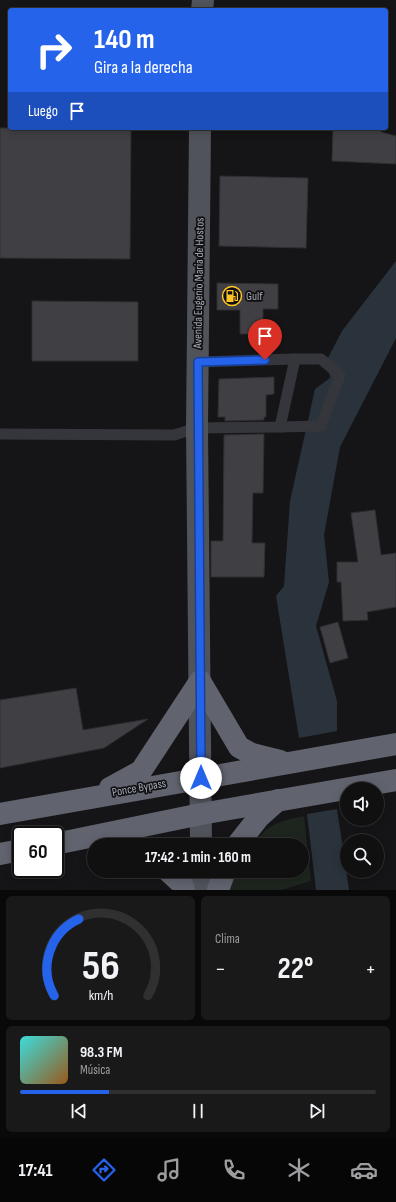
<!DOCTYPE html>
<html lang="es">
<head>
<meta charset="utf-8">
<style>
  :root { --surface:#101011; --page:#19191a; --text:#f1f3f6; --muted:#9c9d9f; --line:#303031; --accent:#2563eb }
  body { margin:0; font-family:"Sofia Sans Condensed",sans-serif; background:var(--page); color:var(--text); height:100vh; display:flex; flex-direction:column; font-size:15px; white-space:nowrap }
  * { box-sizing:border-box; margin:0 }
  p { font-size:13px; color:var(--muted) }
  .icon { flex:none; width:22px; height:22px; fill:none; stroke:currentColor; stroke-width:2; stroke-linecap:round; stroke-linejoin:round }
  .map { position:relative; height:890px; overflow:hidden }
  .details { display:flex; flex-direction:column; gap:6px; padding:6px; background:#090909; flex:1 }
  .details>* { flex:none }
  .hud { position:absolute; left:8px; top:8px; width:380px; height:122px; border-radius:4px; box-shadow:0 2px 10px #0003,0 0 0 1px var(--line); background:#2563eb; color:#fff; overflow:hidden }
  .controls { position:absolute; left:340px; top:782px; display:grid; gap:8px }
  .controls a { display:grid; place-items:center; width:44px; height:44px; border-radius:50%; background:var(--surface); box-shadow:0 2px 10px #0003,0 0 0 1px var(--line); font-size:20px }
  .speed { position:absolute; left:12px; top:826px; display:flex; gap:8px; font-size:20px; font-weight:700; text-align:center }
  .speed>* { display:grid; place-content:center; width:52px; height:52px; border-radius:50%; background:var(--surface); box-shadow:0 2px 10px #0003,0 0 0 1px var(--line); line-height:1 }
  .speed .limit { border:2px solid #111; border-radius:6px; background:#fff; color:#111 }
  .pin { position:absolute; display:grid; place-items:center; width:34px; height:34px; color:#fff; margin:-41px -17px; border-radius:50% 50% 50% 0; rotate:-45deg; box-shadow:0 0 4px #0007 }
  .pin .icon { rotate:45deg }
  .me { position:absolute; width:44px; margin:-22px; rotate:0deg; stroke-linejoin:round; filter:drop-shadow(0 0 3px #0008) }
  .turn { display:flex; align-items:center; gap:14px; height:84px; padding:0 20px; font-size:18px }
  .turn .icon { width:52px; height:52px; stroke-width:2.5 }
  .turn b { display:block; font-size:28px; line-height:34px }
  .then { display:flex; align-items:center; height:38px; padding:0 20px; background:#0003; gap:8px; font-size:15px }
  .big { font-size:30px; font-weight:700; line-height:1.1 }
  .details .tile { flex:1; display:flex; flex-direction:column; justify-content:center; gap:6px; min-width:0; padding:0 14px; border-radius:6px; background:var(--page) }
  .details .dial { align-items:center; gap:0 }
  .dial svg { height:104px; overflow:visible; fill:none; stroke:var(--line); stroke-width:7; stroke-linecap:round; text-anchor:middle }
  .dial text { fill:var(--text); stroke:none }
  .song { display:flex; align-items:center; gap:12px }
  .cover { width:48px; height:48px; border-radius:6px; background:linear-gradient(135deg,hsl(180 70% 55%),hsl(30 70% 35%)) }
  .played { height:4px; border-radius:2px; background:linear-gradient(90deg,var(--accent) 25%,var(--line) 25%) }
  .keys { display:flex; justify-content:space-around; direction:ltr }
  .heat { display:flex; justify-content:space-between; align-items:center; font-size:22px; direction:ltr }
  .details .tiles { flex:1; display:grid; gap:6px; grid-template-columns:1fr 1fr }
  .tile:last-child { grid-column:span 2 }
  .trip { position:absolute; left:87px; top:838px; width:222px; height:40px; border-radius:20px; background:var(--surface); box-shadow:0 2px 10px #0003,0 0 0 1px var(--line); font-weight:700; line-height:40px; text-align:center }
  .tab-bar { display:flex; height:64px; justify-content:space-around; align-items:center; background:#060607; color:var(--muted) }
  .tab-bar .icon { width:28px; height:28px }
  .tab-bar .on { color:var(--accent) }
  .tab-bar b { font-size:18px; color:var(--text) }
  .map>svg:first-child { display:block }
  .green { fill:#1d251e }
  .water { fill:#2a333c }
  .building { fill:#3f3f44; stroke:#2f2f33 }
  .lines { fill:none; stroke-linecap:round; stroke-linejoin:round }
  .lane { stroke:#35363c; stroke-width:11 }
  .primary { stroke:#51535b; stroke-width:22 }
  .highway { stroke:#61646e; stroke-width:22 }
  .route-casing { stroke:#184099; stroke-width:10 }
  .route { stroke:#2563eb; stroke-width:7 }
  .labels { text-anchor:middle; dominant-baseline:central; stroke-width:3.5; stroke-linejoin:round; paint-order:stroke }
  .street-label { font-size:12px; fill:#a6aab8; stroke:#101012 }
  .poi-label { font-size:12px; fill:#a6aab8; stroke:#101012; text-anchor:start }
</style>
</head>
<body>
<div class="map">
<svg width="396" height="890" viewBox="0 0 396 890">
  <rect width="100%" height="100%" fill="#151517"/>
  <path class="green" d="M 304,816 L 311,881 L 281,890 L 227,890 L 235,871 L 302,871 L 302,845 L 252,845 C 268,824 280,821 304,816 Z"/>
  <g class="water">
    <polygon points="396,261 396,338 340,447 324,535 329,582 316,626 337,701 337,731 299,738 276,596 284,586 290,501 315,389 330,378 328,358 342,331"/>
    <polygon points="337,809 349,890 316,890 307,814"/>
  </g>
  <g class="building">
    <polygon points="0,128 131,128 130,259 0,258"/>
    <polygon points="333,128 381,128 381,132 396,136 396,164 332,161"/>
    <polygon points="220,176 308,178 306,248 219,246"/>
    <polygon points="217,283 278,284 278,309 263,309 263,334 240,334 240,310 217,310"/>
    <polygon points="32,301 138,302 138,361 32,361"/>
    <polygon points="274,377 274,394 266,395 266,417 264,417 264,420 225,421 225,417 218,417 219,379"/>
    <polygon points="264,434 263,493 253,493 252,543 265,543 264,577 211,577 211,541 223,541 224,435"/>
    <polygon points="375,510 381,555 396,553 396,607 367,612 368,620 343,621 341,582 337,582 337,562 358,562 351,513"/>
    <polygon points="338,622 348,658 330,663 320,627"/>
    <polygon points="76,688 83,730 148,719 104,748 0,768 0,700"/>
  </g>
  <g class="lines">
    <g class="lane">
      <polyline points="280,427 321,426 340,375 321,359 295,359"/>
      <polyline points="0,434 174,435 197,428 280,427 295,359 198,362"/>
    </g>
    <g class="primary">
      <polyline points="202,10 203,0"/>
      <polyline points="200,128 197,428 201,845"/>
      <polyline points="201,871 201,890"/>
    </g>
    <g class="highway">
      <polyline points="110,788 141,771 200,681 239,747 252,754 280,761"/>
      <polyline points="0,814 396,744"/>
      <polyline points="55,844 201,814 396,780"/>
      <polyline points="237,845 259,817 278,800"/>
      <polyline points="0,854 21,850"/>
      <polyline points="168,871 182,884 184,890"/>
      <polyline points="218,890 225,871"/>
    </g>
  </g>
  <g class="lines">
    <g class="route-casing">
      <polyline id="route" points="201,778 198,362 265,360"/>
    </g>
    <use href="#route" class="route"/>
  </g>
  <defs>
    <g id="fuel-ring" transform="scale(1)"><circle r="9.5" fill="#101012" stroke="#ffc525" stroke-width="1.5"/><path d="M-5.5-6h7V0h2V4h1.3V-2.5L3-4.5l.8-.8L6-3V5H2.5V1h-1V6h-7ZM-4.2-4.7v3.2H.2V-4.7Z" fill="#ffc525"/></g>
  </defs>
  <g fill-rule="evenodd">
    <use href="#fuel-ring" x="232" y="296"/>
  </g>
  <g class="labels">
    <g class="street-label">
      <text transform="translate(199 283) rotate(-89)">Avenida Eugenio María de Hostos</text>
      <text transform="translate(139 788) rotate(-10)">Ponce Bypass</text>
    </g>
    <g class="poi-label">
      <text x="246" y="296">Gulf</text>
    </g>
  </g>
</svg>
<div class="controls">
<a><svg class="icon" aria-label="sound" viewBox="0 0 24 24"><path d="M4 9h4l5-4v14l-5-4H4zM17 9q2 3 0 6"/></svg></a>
<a><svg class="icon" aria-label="search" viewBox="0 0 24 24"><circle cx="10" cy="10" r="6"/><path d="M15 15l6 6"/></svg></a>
</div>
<div class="speed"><div class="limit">60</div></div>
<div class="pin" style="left:265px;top:360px;background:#d93025"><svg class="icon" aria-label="arrive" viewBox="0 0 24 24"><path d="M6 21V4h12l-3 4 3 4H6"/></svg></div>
<svg class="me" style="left:201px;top:778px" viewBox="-20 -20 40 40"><circle r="19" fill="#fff"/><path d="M0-13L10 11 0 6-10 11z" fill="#2563eb"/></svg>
<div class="trip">17:42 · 1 min · 160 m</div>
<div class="hud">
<div class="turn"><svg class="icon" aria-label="right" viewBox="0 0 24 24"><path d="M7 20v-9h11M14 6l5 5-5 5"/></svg><div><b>140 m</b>Gira a la derecha</div></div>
<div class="then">Luego<svg class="icon" aria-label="arrive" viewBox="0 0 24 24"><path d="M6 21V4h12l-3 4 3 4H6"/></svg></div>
</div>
</div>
<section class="details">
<div class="tiles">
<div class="tile dial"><svg viewBox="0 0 100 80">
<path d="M14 69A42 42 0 1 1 86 69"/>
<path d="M14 69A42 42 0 0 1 33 10" stroke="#2563eb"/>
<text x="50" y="56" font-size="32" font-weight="700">56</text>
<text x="50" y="72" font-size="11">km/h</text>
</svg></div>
<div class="tile"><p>Clima</p>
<div class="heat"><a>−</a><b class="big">22°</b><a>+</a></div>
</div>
<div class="tile">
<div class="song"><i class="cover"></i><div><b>98.3 FM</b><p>Música</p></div></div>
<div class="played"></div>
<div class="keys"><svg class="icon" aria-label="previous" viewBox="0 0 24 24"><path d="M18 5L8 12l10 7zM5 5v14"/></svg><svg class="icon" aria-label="pause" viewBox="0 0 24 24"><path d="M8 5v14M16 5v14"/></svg><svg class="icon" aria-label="next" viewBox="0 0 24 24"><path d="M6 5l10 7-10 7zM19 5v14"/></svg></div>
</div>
</div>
</section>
<nav class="tab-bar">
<b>17:41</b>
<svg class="icon on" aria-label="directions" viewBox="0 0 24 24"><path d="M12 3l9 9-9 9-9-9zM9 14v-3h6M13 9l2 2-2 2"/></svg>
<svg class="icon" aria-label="music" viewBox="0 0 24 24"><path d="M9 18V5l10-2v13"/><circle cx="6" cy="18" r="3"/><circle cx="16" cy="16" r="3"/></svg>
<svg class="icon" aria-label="phone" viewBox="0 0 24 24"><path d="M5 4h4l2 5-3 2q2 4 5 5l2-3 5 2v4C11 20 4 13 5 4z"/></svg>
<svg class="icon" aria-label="climate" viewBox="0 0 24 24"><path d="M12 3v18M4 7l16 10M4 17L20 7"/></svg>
<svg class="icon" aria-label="car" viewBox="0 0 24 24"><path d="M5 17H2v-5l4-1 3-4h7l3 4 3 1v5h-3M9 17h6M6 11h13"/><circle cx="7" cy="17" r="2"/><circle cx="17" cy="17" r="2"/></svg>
</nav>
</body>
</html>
